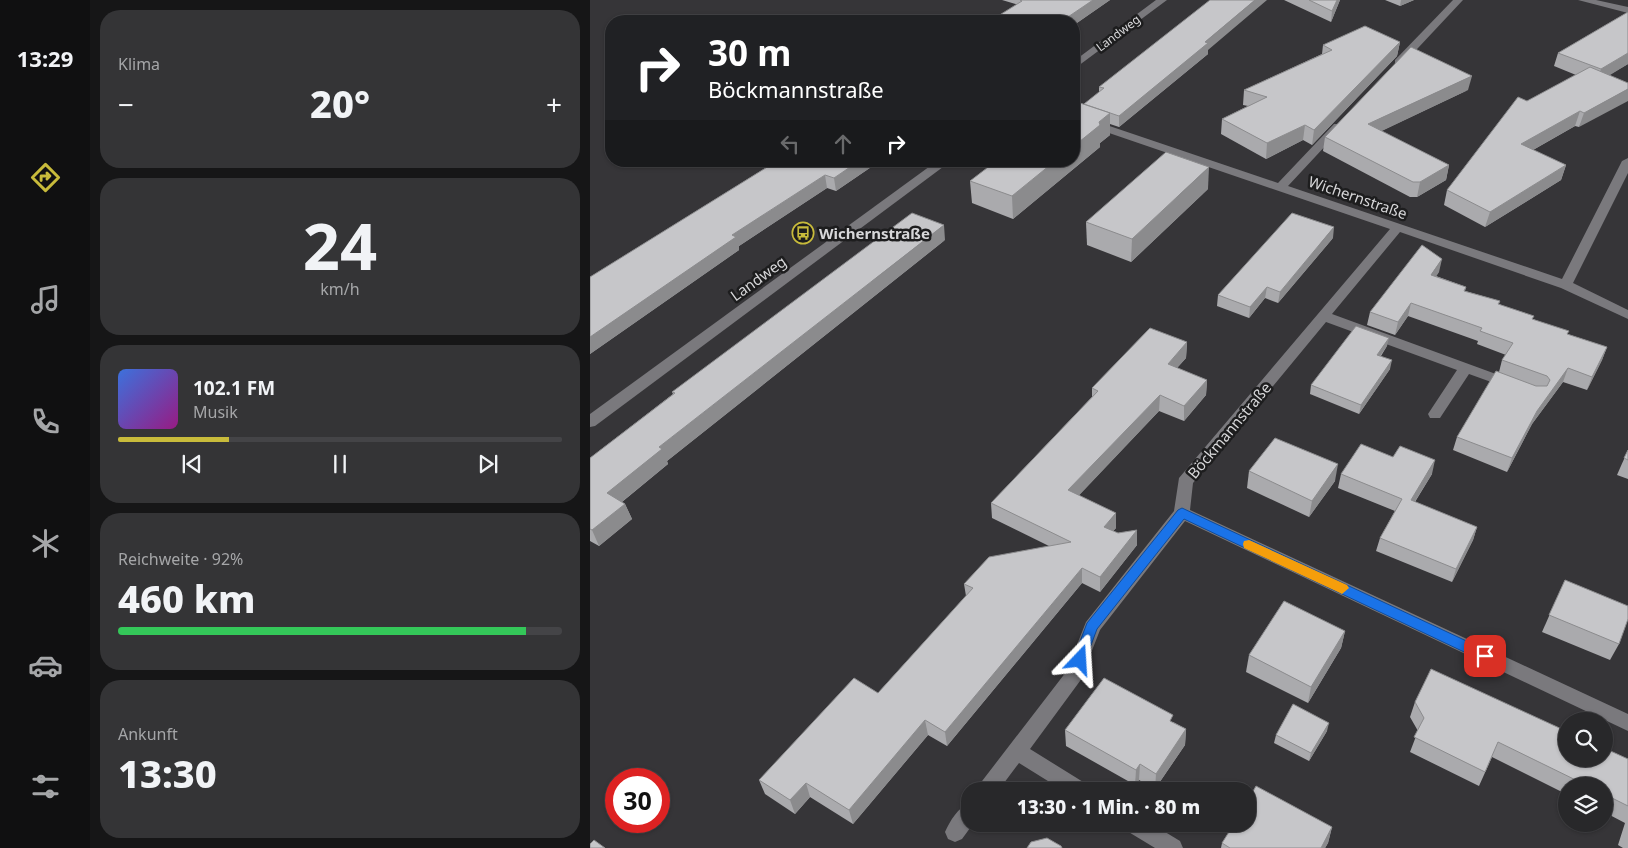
<!DOCTYPE html>
<html lang="de">
<head>
<meta charset="utf-8">
<style>
  :root { --surface:#28282a; --page:#343436; --text:#f1f3f6; --muted:#a5a6a8; --line:#444447; --accent:#c8bb3b }
  body { margin:0; font-family:"Noto Sans",sans-serif; background:var(--page); color:var(--text); height:100vh; display:flex; flex-direction:column; font-size:19px; white-space:nowrap }
  * { box-sizing:border-box; margin:0 }
  p { font-size:16px; color:var(--muted) }
  .icon { flex:none; width:28px; height:28px; fill:none; stroke:currentColor; stroke-width:2; stroke-linecap:round; stroke-linejoin:round }
  .map { position:relative; flex:1; overflow:hidden }
  .details { display:flex; flex-direction:column; gap:10px; padding:10px; background:#161617; width:500px }
  .details>* { flex:none }
  .banner { position:absolute; left:15px; top:15px; width:475px; height:152px; border-radius:20px; box-shadow:0 1px 4px #0004,0 0 0 1px var(--line); background:#202124; color:#fff; overflow:hidden }
  .buttons { position:absolute; left:968px; top:712px; display:grid; gap:10px }
  .buttons a { display:grid; place-items:center; width:55px; height:55px; border-radius:50%; background:var(--surface); box-shadow:0 1px 4px #0004,0 0 0 1px var(--line); font-size:25px }
  .speed { position:absolute; left:15px; top:768px; display:flex; gap:10px; font-size:25px; font-weight:700; text-align:center }
  .speed>* { display:grid; place-content:center; width:65px; height:65px; border-radius:50%; background:var(--surface); box-shadow:0 1px 4px #0004,0 0 0 1px var(--line); line-height:1 }
  .speed .limit { border:8px solid #d22; background:#fff; color:#111 }
  .pin { position:absolute; display:grid; place-items:center; width:42px; height:42px; color:#fff; margin:-21px; border-radius:10px; box-shadow:0 2px 8px #0006 }
  .me { position:absolute; width:55px; margin:-28px; rotate:20deg; stroke-linejoin:round; filter:drop-shadow(0 0 4px #0008) }
  .turn { display:flex; align-items:center; gap:18px; height:105px; padding:0 20px; font-size:22px }
  .turn .icon { width:65px; height:65px; stroke-width:2.5 }
  .turn b { display:block; font-size:35px; line-height:42px }
  .lanes { display:flex; align-items:center; height:48px; padding:0 20px; background:#0003; justify-content:center; gap:25px; direction:ltr }
  .lanes .off { opacity:.35 }
  .big { font-size:38px; font-weight:800; line-height:1.1 }
  .details .widget { flex:1; display:flex; flex-direction:column; justify-content:center; gap:8px; min-width:0; padding:0 18px; border-radius:20px; background:var(--page) }
  .details .dial { align-items:center; gap:0 }
  .dial b { font-size:65px; line-height:1 }
  .song { display:flex; align-items:center; gap:15px }
  .cover { width:60px; height:60px; border-radius:8px; background:linear-gradient(135deg,hsl(220 70% 55%),hsl(310 70% 35%)) }
  .played { height:5px; border-radius:2px; background:linear-gradient(90deg,var(--accent) 25%,var(--line) 25%) }
  .keys { display:flex; justify-content:space-around; direction:ltr }
  .heat { display:flex; justify-content:space-between; align-items:center; font-size:28px; direction:ltr }
  .charge { height:8px; border-radius:4px; background:linear-gradient(90deg,#34c759 92%,var(--line) 0) }
  .trip { position:absolute; left:371px; top:782px; width:295px; height:50px; border-radius:20px; background:var(--surface); box-shadow:0 1px 4px #0004,0 0 0 1px var(--line); font-weight:800; line-height:50px; text-align:center }
  main { display:flex; flex:1; min-height:0 }
  .tab-bar { display:flex; flex-direction:column; width:90px; justify-content:space-around; align-items:center; background:#101011; color:var(--muted) }
  .tab-bar .icon { width:35px; height:35px }
  .tab-bar .current { color:var(--accent) }
  .tab-bar b { font-size:22px; color:var(--text) }
  .map>svg:first-child { display:block }
  .lines { fill:none; stroke-linecap:round; stroke-linejoin:round }
  .minor { fill:#7a797d; fill-rule:evenodd }
  .wall { fill:#aaaaad }
  .shaded-wall { fill:#8b8b8d }
  .building { fill:#c6c6c9; stroke:#8b8b8d }
  .route { fill:#1a73e8; stroke:#114b97 }
  .slow { fill:#f59e0b }
  .labels { text-anchor:middle; dominant-baseline:central; stroke-width:5; stroke-linejoin:round; paint-order:stroke }
  .far-street-label { font-size:12px; fill:#d7d7d9; stroke:#1d1d1e }
  .street-label { font-size:15px; fill:#d7d7d9; stroke:#1d1d1e }
  .poi-label { font-size:15px; font-weight:bold; fill:#d7d7d9; stroke:#1d1d1e; text-anchor:start }
</style>
</head>
<body>
<main>
<nav class="tab-bar">
<b>13:29</b>
<svg class="icon current" aria-label="directions" viewBox="0 0 24 24"><path d="M12 3l9 9-9 9-9-9zM9 14v-3h6M13 9l2 2-2 2"/></svg>
<svg class="icon" aria-label="music" viewBox="0 0 24 24"><path d="M9 18V5l10-2v13"/><circle cx="6" cy="18" r="3"/><circle cx="16" cy="16" r="3"/></svg>
<svg class="icon" aria-label="phone" viewBox="0 0 24 24"><path d="M5 4h4l2 5-3 2q2 4 5 5l2-3 5 2v4C11 20 4 13 5 4z"/></svg>
<svg class="icon" aria-label="climate" viewBox="0 0 24 24"><path d="M12 3v18M4 7l16 10M4 17L20 7"/></svg>
<svg class="icon" aria-label="car" viewBox="0 0 24 24"><path d="M5 17H2v-5l4-1 3-4h7l3 4 3 1v5h-3M9 17h6M6 11h13"/><circle cx="7" cy="17" r="2"/><circle cx="17" cy="17" r="2"/></svg>
<svg class="icon" aria-label="filters" viewBox="0 0 24 24"><path d="M4 7h16M4 17h16"/><circle cx="9" cy="7" r="2"/><circle cx="15" cy="17" r="2"/></svg>
</nav>
<section class="details">
<div class="widget"><p>Klima</p>
<div class="heat"><a>−</a><b class="big">20°</b><a>+</a></div>
</div>
<div class="widget dial"><b>24</b><p>km/h</p></div>
<div class="widget">
<div class="song"><i class="cover"></i><div><b>102.1 FM</b><p>Musik</p></div></div>
<div class="played"></div>
<div class="keys"><svg class="icon" aria-label="previous" viewBox="0 0 24 24"><path d="M18 5L8 12l10 7zM5 5v14"/></svg><svg class="icon" aria-label="pause" viewBox="0 0 24 24"><path d="M8 5v14M16 5v14"/></svg><svg class="icon" aria-label="next" viewBox="0 0 24 24"><path d="M6 5l10 7-10 7zM19 5v14"/></svg></div>
</div>
<div class="widget"><p>Reichweite · 92%</p><b class="big">460 km</b><div class="charge"></div></div>
<div class="widget"><p>Ankunft</p><b class="big">13:30</b></div>
</section>
<div class="map">
<svg width="1038" height="848" viewBox="0 0 1038 848">
  <rect width="100%" height="100%" fill="#363538"/>
  <g class="lines">
    <g class="minor">
      <polygon points="566,0 577,0 484,69 484,61"/>
      <polygon points="863,0 873,0 813,64 805,64 805,60"/>
      <polygon points="988,0 1006,0 1038,7 1038,13"/>
      <polygon points="484,114 688,183 744,124 752,124 752,128 698,186 972,279 1032,161 1038,158 1038,173 983,283 1038,310 1038,319 971,288 810,232 742,314 925,381 927,384 925,387 915,387 879,374 850,418 840,418 838,414 867,370 736,322 603,483 600,510 1038,714 1038,731 595,521 510,630 490,681 440,749 498,785 501,791 474,791 429,763 408,791 386,791 389,785 476,672 496,622 584,511 589,478 800,229 484,121"/>
      <polygon points="347,161 361,161 5,426 0,427 0,414"/>
      <path d="M 380,803 L 380,824 L 383,824 L 372,839 L 365,842 L 358,839 L 355,832 C 360,821 368,807 380,803 Z"/>
      <polygon points="534,824 562,824 590,841 593,848 565,848 537,831"/>
    </g>
  </g>
  <g class="wall">
    <polygon points="412,0 520,0 484,25 484,21"/>
    <polygon points="694,0 750,0 741,22"/>
    <polygon points="795,0 824,0 810,6"/>
    <polygon points="1038,12 1038,64 1019,75 989,127 985,126 943,150 976,165 971,180 895,227 854,205 857,190 937,101 986,75 964,66 968,53"/>
    <polygon points="810,42 807,56 722,145 713,140 676,159 631,134 632,119 658,106 653,105 654,90 732,54 733,45"/>
    <polygon points="618,50 618,54 529,127 520,124 520,135 510,143 510,147 423,219 382,203 380,181 494,105 494,104 509,93 509,87"/>
    <polygon points="878,90 791,131 859,165 856,180 827,197 820,197 733,151 735,137"/>
    <polygon points="187,161 290,161 246,191 237,188 149,246 149,250 0,354 0,277"/>
    <polygon points="618,189 541,262 497,245 496,222"/>
    <polygon points="743,238 688,303 675,298 659,318 627,306 628,295"/>
    <polygon points="355,240 77,461 78,464 32,502 35,504 42,519 9,546 0,541 0,458 83,394 82,392"/>
    <polygon points="849,272 846,276 876,287 875,291 910,301 909,304 977,334 1017,347 1012,360 997,390 973,382 942,424 917,472 863,450 867,437 909,372 912,360 916,355 887,344 888,341 818,316 805,335 777,325 780,312"/>
    <polygon points="597,342 596,358 587,368 617,380 616,395 594,421 569,411 489,495 526,528 523,531 528,533 547,530 547,545 510,592 492,583 357,746 338,735 263,824 220,797 205,814 175,794 169,780 288,693 376,596 374,584 459,546 402,518 401,503 502,397 502,388"/>
    <polygon points="797,346 791,356 800,369 769,414 720,394 721,385"/>
    <polygon points="1038,450 1038,479 1027,475"/>
    <polygon points="659,471 745,481 719,517 657,488"/>
    <polygon points="751,474 842,474 825,502 887,527 883,540 862,582 786,551 790,538 805,511 748,488"/>
    <polygon points="975,580 1029,644 1020,660 952,632"/>
    <polygon points="755,631 751,648 718,703 656,672 659,655"/>
    <polygon points="825,702 1038,759 1038,848 1033,848 1028,845 1035,823 1014,812 1014,786 976,786 976,794 902,757 889,786 820,752 828,731 820,717"/>
    <polygon points="583,722 596,729 595,745 565,789 549,780 545,785 476,746 475,730"/>
    <polygon points="737,731 719,761 684,743 686,735"/>
    <polygon points="742,827 738,843 735,848 631,848 632,843"/>
  </g>
  <g class="shaded-wall">
    <polygon points="503,0 520,0 484,25 484,21 472,21"/>
    <polygon points="665,0 677,0 618,50 618,54 529,127 529,116 615,42"/>
    <polygon points="747,0 750,0 741,22 742,11"/>
    <polygon points="811,0 824,0 810,6"/>
    <polygon points="810,42 807,56 722,145 724,130"/>
    <polygon points="1038,53 1038,64 1007,83 1011,69"/>
    <polygon points="882,76 878,90 775,139 778,124"/>
    <polygon points="1038,89 1038,101 989,127 994,113"/>
    <polygon points="990,111 985,126 927,159 931,144"/>
    <polygon points="520,113 520,135 510,143 510,147 423,219 422,196 465,161 484,161 484,146 509,122"/>
    <polygon points="715,125 713,140 676,159 677,143"/>
    <polygon points="269,161 290,161 246,191 244,178"/>
    <polygon points="859,165 856,180 827,197 830,182"/>
    <polygon points="976,165 971,180 895,227 900,212"/>
    <polygon points="619,167 618,189 541,262 542,239"/>
    <polygon points="235,175 237,188 149,246 149,250 0,354 0,337 142,235"/>
    <polygon points="354,225 355,240 77,461 78,464 23,509 17,493 69,447"/>
    <polygon points="744,227 743,238 688,303 690,292"/>
    <polygon points="852,259 849,272 838,288 841,275"/>
    <polygon points="677,287 675,298 659,318 660,307"/>
    <polygon points="821,303 818,316 805,335 808,322"/>
    <polygon points="799,338 797,346 785,363 787,355"/>
    <polygon points="597,342 596,358 577,379 578,364"/>
    <polygon points="1017,347 1012,360 997,390 1002,377"/>
    <polygon points="802,360 800,369 769,414 771,405"/>
    <polygon points="978,368 973,382 942,424 917,472 922,458 947,411"/>
    <polygon points="617,380 616,395 594,421 594,406"/>
    <polygon points="570,395 569,411 479,506 478,490"/>
    <polygon points="845,460 842,474 817,514 821,500"/>
    <polygon points="748,464 745,481 719,517 722,501"/>
    <polygon points="35,504 42,519 9,546 2,530"/>
    <polygon points="526,513 526,528 514,542 514,527"/>
    <polygon points="887,527 883,540 862,582 866,569"/>
    <polygon points="547,530 547,545 510,592 510,577"/>
    <polygon points="492,568 492,583 357,746 355,732"/>
    <polygon points="755,631 751,648 718,703 721,687"/>
    <polygon points="335,720 338,735 263,824 259,810"/>
    <polygon points="739,723 737,731 719,761 721,753"/>
    <polygon points="596,729 595,745 565,789 566,774"/>
    <polygon points="550,764 549,780 545,785 546,770"/>
    <polygon points="216,783 220,797 205,814 200,800"/>
    <polygon points="742,827 738,843 735,848 731,848"/>
  </g>
  <g class="building">
    <polygon points="430,0 503,0 472,21 400,21 432,1"/>
    <polygon points="620,0 665,0 615,42 618,43 529,116 494,104 514,88 509,87"/>
    <polygon points="719,0 747,0 742,11"/>
    <polygon points="1038,12 1038,53 1011,69 968,53"/>
    <polygon points="775,26 810,42 724,130 715,125 677,143 632,119 677,97 654,90 742,50 733,45"/>
    <polygon points="821,47 882,76 778,124 859,165 830,182 823,182 735,137"/>
    <polygon points="1000,67 1038,83 1038,89 994,113 990,111 931,144 976,165 900,212 857,190 928,97 937,101"/>
    <polygon points="484,101 520,113 509,122 510,125 484,146"/>
    <polygon points="576,152 619,167 542,239 496,222"/>
    <polygon points="187,161 269,161 244,178 235,175 142,235 146,237 0,337 0,277"/>
    <polygon points="406,161 465,161 422,196 380,181"/>
    <polygon points="322,213 354,225 69,447 72,449 17,493 35,504 2,530 0,529 0,458 85,393 82,392"/>
    <polygon points="702,213 744,227 690,292 677,287 660,307 628,295"/>
    <polygon points="832,245 852,259 841,275 876,287 874,291 910,301 908,304 944,316 942,319 979,331 977,334 1017,347 1002,377 978,368 947,411 922,458 867,437 906,371 946,386 957,386 960,380 957,376 912,360 923,343 890,331 892,328 821,303 808,322 780,312"/>
    <polygon points="766,326 799,338 787,355 802,360 771,405 721,385"/>
    <polygon points="560,328 597,342 578,364 617,380 594,406 570,395 478,490 526,513 514,527 528,533 547,530 510,577 492,568 355,732 335,720 259,810 216,783 200,800 169,780 264,678 288,693 383,588 374,584 399,557 481,542 401,503 508,391 502,388"/>
    <polygon points="685,438 748,464 722,501 659,471"/>
    <polygon points="771,444 803,457 810,446 845,460 821,500 887,527 866,569 790,538 812,499 751,474"/>
    <polygon points="1038,450 1038,460 1034,458"/>
    <polygon points="975,580 1038,606 1038,619 1029,644 959,615"/>
    <polygon points="694,601 755,631 721,687 659,655"/>
    <polygon points="841,669 976,731 976,759 1014,759 1014,748 1038,759 1038,806 1014,794 1014,786 998,786 908,742 895,772 824,737 834,718 825,702"/>
    <polygon points="514,678 583,715 580,721 596,729 566,774 550,764 546,770 475,730"/>
    <polygon points="703,704 739,723 721,753 686,735"/>
    <polygon points="666,786 742,827 731,848 640,848 632,843 644,824 658,824 658,800"/>
    <polygon points="457,838 471,846 472,848 437,848 441,842"/>
    <polygon points="4,840 15,848 0,848 0,844"/>
  </g>
  <polygon class="route" points="592,508 900,652 902,656 900,660 891,660 594,519 507,629 494,664 485,664 483,660 497,623 588,510"/>
  <polygon class="slow" points="659,540 757,585 759,588 752,594 748,592 654,548 653,544 654,541"/>
  <defs>
    <g id="bus-ring" transform="scale(1.125)"><circle r="9.5" fill="#1d1d1e" stroke="#c8bb3b" stroke-width="1.5"/><path d="M-5-6H5V4H4V6H2V4H-2V6H-4V4H-5ZM-3.5-4V0h7V-4ZM-3.5 1.2v1.5H-2V1.2ZM2 1.2v1.5H3.5V1.2Z" fill="#c8bb3b"/></g>
  </defs>
  <g fill-rule="evenodd">
    <use href="#bus-ring" x="213" y="233"/>
  </g>
  <g class="labels">
    <g class="far-street-label">
      <text transform="translate(528 33) rotate(-37)">Landweg</text>
    </g>
    <g class="street-label">
      <text transform="translate(768 197) rotate(19)">Wichernstraße</text>
      <text transform="translate(168 278) rotate(-36)">Landweg</text>
      <text transform="translate(639 430) rotate(-50)">Böckmannstraße</text>
    </g>
    <g class="poi-label">
      <text x="229" y="233">Wichernstraße</text>
    </g>
  </g>
</svg>
<div class="buttons">
<a><svg class="icon" aria-label="search" viewBox="0 0 24 24"><circle cx="10" cy="10" r="6"/><path d="M15 15l6 6"/></svg></a>
<a><svg class="icon" aria-label="layers" viewBox="0 0 24 24"><path d="M12 4l9 5-9 5-9-5zM3 14l9 5 9-5"/></svg></a>
</div>
<div class="speed"><div class="limit">30</div></div>
<div class="pin" style="left:895px;top:656px;background:#d93025"><svg class="icon" aria-label="arrive" viewBox="0 0 24 24"><path d="M6 21V4h12l-3 4 3 4H6"/></svg></div>
<svg class="me" style="left:490px;top:660px" viewBox="-20 -20 40 40"><path d="M0-17L14 15 0 8-14 15z" fill="#1a73e8" stroke="#fff" stroke-width="4"/></svg>
<div class="trip">13:30 · 1 Min. · 80 m</div>
<div class="banner">
<div class="turn"><svg class="icon" aria-label="right" viewBox="0 0 24 24"><path d="M7 20v-9h11M14 6l5 5-5 5"/></svg><div><b>30 m</b>Böckmannstraße</div></div>
<div class="lanes"><svg class="icon off" aria-label="left" viewBox="0 0 24 24"><path d="M17 20v-9H6M10 6l-5 5 5 5"/></svg><svg class="icon off" aria-label="ahead" viewBox="0 0 24 24"><path d="M12 20V5M6 11l6-6 6 6"/></svg><svg class="icon" aria-label="right" viewBox="0 0 24 24"><path d="M7 20v-9h11M14 6l5 5-5 5"/></svg></div>
</div>
</div>
</main>
</body>
</html>
